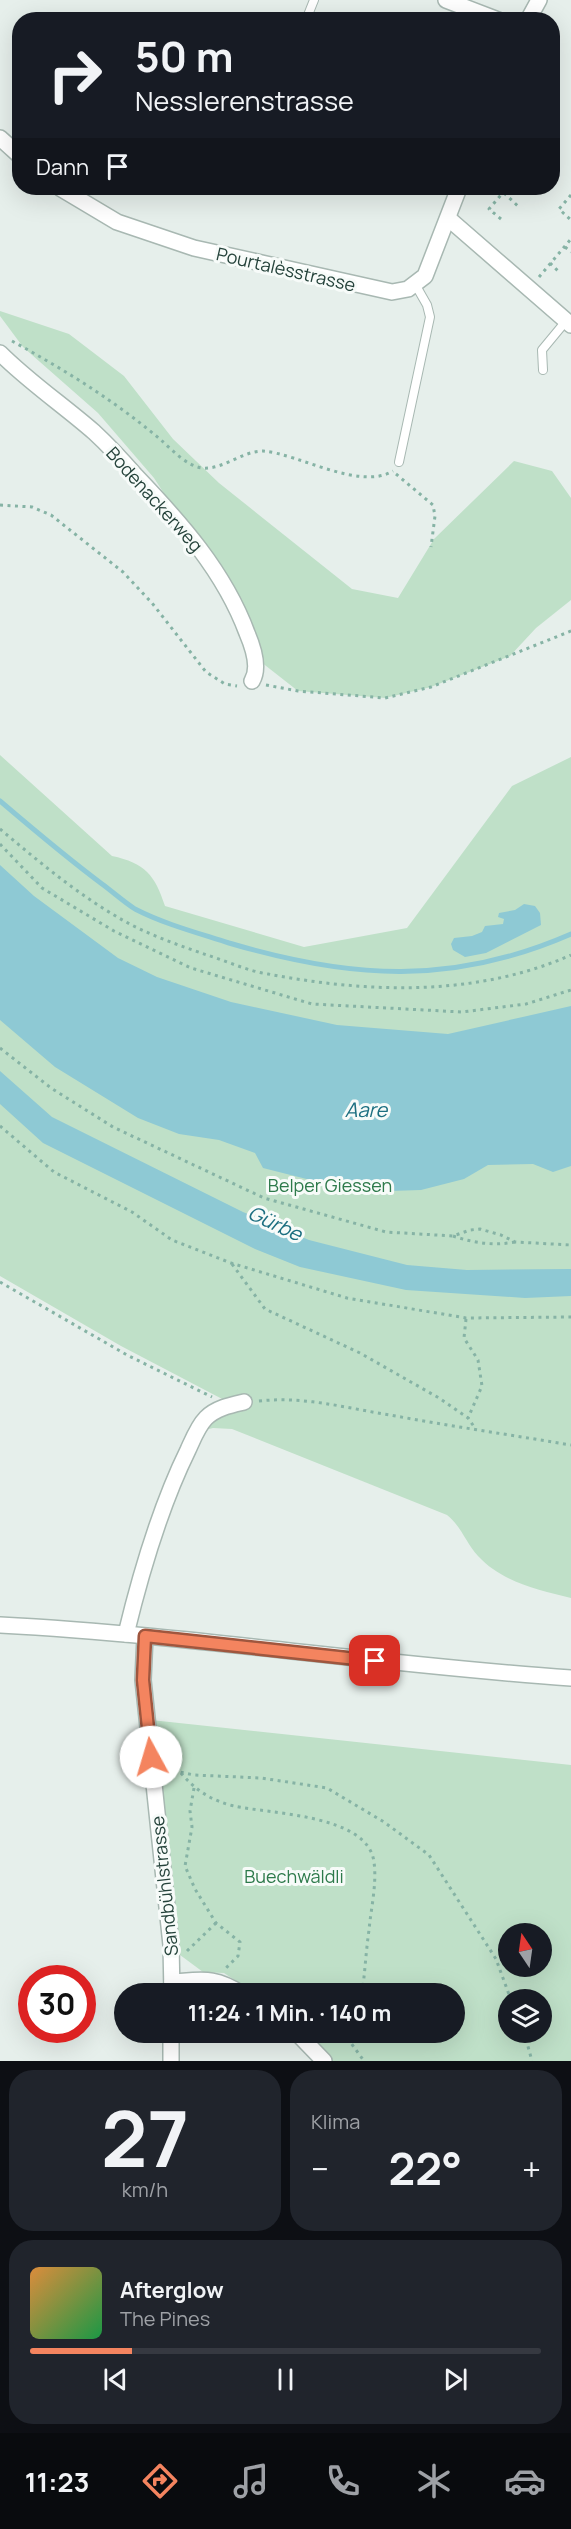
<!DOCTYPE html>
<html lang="de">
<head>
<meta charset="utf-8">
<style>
  :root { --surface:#171b24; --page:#20242c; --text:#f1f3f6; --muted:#9ea1a6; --line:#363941; --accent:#f4845f }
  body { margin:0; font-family:Manrope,sans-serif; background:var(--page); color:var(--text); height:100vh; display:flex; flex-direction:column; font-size:22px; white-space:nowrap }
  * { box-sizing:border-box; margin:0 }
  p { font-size:20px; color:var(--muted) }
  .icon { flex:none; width:33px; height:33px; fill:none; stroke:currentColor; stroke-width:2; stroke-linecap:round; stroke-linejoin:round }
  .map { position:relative; height:2061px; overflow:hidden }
  .drawer { display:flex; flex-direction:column; gap:9px; padding:9px; background:#0d0f14; flex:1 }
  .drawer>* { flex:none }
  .banner { position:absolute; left:12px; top:12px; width:548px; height:183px; border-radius:24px; box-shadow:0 6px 24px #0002; background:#171b24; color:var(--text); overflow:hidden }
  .needle { width:39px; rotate:347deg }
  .buttons { position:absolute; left:498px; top:1923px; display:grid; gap:12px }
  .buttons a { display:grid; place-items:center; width:54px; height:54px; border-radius:50%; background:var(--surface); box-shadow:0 6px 24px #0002; font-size:30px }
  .speed { position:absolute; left:18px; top:1965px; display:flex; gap:12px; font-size:30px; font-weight:700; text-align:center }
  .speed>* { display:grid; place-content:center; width:78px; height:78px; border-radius:50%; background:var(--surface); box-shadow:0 6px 24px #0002; line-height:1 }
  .speed .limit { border:9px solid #d22; background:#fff; color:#111 }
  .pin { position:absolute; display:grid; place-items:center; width:51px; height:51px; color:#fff; margin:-26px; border-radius:12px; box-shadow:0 3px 9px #0006 }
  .me { position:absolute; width:66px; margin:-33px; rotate:354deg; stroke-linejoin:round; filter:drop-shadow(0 0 4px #0008) }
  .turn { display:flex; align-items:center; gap:21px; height:126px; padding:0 24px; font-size:27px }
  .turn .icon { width:78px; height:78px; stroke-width:2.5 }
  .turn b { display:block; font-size:42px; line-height:51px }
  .then { display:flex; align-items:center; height:57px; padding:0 24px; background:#0003; gap:12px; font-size:22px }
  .big { font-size:45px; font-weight:700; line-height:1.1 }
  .drawer .tile { flex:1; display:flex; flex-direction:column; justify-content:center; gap:9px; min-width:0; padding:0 21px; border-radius:24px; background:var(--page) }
  .drawer .dial { align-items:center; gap:0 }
  .dial b { font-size:78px; line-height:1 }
  .song { display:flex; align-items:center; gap:18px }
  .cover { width:72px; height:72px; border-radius:9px; background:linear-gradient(135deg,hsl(30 70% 55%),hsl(140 70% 35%)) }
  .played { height:6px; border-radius:3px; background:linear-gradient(90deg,var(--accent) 20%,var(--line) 20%) }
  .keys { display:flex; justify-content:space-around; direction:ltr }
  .heat { display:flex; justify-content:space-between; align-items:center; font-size:33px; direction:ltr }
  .drawer .tiles { flex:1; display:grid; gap:9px; grid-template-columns:1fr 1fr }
  .tile:last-child { grid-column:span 2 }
  .trip { position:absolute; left:114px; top:1983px; width:351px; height:60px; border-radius:30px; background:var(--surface); box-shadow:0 6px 24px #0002; font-weight:700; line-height:60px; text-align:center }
  .tabs { display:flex; height:96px; justify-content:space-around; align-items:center; background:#090b0e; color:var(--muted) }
  .tabs .icon { width:42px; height:42px }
  .tabs .active { color:var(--accent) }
  .tabs b { font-size:27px; color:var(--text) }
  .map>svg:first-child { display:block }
  .green { fill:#bfe0c8; fill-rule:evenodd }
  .water { fill:#8ec9d4 }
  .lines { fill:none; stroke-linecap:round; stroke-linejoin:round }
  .stream { stroke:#8ec9d4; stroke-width:5 }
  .lane-casing { stroke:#a8b8b2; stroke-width:10 }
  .street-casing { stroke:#a8b8b2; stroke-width:18 }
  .path { stroke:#86b3a5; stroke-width:3; stroke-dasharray:3 4.5; stroke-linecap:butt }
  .lane { stroke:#fff; stroke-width:8 }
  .street { stroke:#fff; stroke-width:15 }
  .route-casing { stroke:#9f563e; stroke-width:15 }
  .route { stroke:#f4845f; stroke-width:10 }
  .labels { text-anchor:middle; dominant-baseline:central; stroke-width:6; stroke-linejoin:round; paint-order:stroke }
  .street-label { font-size:18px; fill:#24423a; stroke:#f7fbf9 }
  .park-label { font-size:18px; fill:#2d7a4b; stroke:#f7fbf9 }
  .water-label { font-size:20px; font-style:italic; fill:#1c6f80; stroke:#f7fbf9 }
</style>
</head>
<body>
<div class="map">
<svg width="571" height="2061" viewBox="0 0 571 2061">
  <rect width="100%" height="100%" fill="#e6efeb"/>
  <g class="green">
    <polygon points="0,311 69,334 124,376 173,439 219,483 352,589 398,598 434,539 514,461 552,471 571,498 571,600 536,628 510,656 431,687 385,698 298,691 252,655 222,583 154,478 98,413 23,347 0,316"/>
    <path d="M 0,755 L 112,856 C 145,863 155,875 165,906 L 304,947 L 407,928 L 512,786 L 571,757 L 571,1598 C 538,1590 502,1582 478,1556 C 466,1543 461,1526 447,1515 L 232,1429 L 213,1428 L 201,1431 L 226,1401 L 121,1346 L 0,1276 Z"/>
    <path d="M 151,1720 L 571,1765 L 571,2061 L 331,2061 L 305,2033 L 454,2032 L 454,1994 L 254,1993 L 224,1973 L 203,1972 L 176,1952 ZM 508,1934 L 542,1934 L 542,1966 L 508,1966 ZM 508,2000 L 542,2000 L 542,2032 L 508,2032 Z"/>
  </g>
  <g class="water">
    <polygon points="0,865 34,896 118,958 157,977 231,1002 337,1025 448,1034 571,1006 571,1166 553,1172 533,1164 488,1165 464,1179 421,1190 358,1192 263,1168 255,1153 219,1140 179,1134 138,1118 55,1067 0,1020"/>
    <polygon points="524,904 535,906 540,913 541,925 486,953 465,957 453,950 451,944 454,938 472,936 482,932 485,926 503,924 504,919 498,917 499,913 515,910"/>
    <polygon points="0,1071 52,1117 243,1212 309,1240 407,1265 467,1270 571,1269 571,1296 525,1298 406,1290 300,1267 255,1249 43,1143 0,1104"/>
  </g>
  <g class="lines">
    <path class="stream" d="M 0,801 C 34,830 67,858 102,884 C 113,892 124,902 135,909 C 164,924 198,933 229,943 C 351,979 452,986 571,934"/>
    <g class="lane-casing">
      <g id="lane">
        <polyline points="306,20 314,0"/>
        <polyline points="543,370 542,350 566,321"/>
        <polyline points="399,462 430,317 427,305 415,284"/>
      </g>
    </g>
    <g class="street-casing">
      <g id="street">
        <polyline points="446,0 498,20"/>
        <polyline points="528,20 539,0"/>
        <polyline points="0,138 20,156"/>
        <polyline points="60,188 117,222 194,248 392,292 408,289 425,276 459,188"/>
        <polyline points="449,219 571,325"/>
        <path d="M 0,353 C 29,382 63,405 94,432 C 108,445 122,460 135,475 C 180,522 224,571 247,633 C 253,647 260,668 252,681"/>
        <path d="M 0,1625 C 191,1635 380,1665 571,1678"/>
        <path d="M 126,1634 C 141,1572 160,1507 188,1450 C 193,1439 198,1426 206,1418 C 216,1408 231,1405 244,1402"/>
        <polyline points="145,1636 143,1680 171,1945 172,1994"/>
        <path d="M 172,1982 C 203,1980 214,1976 242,1994"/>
        <polyline points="296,2032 324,2061"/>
        <polyline points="171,2061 171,2032"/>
      </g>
    </g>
    <g class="path">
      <polyline points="504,193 519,207"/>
      <polyline points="571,195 559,209 571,220"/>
      <polyline points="501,219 489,209 507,188"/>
      <polyline points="565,247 571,252"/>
      <polyline points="550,263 559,272"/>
      <polyline points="539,277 571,239"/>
      <path d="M 12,341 C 65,370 115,401 161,440 C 172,450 187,466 202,468 C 223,470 242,451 263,451 C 299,454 360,491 393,471"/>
      <polyline points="396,474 433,505 435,516 431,547"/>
      <polyline points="0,505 32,507 51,515 123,572 152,603 206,672 225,684 237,686"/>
      <polyline points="266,685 298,691 385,698 431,687 571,631"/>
      <path d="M 0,829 C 38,861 76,893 119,918 C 146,934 178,945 207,955 C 227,961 247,971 268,974 C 368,993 476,997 571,955"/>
      <polyline points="0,844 42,888 114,931 191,968 312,1004 462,1012 526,1004 571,990"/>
      <polyline points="0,1048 51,1088 113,1127 264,1198 386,1232 453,1236 470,1230 480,1229 501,1235 515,1242 571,1245"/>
      <polyline points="0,1126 54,1172 132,1212 172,1240 231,1263 347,1298 466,1318 571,1317"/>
      <path d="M 453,1236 C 474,1243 493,1246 515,1242"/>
      <polyline points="232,1264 265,1309 360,1353 439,1398 468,1418 475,1428"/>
      <polyline points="0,1282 127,1355 212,1397"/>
      <polyline points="466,1319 464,1338 478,1360 482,1386 468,1418"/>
      <path d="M 259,1401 C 304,1396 346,1408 390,1415 C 450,1426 511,1435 571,1445"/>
      <polyline points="166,1769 194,1775 261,1778 327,1788 384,1822 429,1855 496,1959 511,2000"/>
      <path d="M 181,1773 C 195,1790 212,1801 234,1806 C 269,1814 368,1814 374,1862 C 377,1884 371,1908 369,1930 C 366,1951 365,1972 362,1994"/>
      <polyline points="194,1788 190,1811 192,1827 185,1866 195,1889 216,1923 240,1942 238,1956 224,1970"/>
      <polyline points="187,1951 216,1923"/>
      <polyline points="343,2032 364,2061"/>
      <polyline points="524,2032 532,2061"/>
    </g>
    <use href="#lane" class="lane"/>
    <use href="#street" class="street"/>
  </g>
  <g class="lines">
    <g class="route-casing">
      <polyline id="route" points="151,1757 143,1680 145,1636 375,1661"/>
    </g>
    <use href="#route" class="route"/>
  </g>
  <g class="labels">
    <g class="street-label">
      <text transform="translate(286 269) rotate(13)">Pourtalèsstrasse</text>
      <text transform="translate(155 499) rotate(48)">Bodenackerweg</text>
      <text transform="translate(164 1886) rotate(-96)">Sandbühlstrasse</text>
    </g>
    <g class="park-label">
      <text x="330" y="1185">Belper Giessen</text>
      <text x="294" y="1876">Buechwäldli</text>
    </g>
    <g class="water-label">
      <text x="366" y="1109">Aare</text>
      <text transform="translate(275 1223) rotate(25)">Gürbe</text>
    </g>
  </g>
</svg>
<div class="buttons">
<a><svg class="needle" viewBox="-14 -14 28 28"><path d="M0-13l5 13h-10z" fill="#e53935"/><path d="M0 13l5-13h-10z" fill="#9ea1a6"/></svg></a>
<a><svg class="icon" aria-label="layers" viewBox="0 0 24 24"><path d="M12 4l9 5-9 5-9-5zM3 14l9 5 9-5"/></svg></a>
</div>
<div class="speed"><div class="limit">30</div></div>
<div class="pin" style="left:375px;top:1661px;background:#d93025"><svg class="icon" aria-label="arrive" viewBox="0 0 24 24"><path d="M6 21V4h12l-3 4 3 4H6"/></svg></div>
<svg class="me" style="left:151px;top:1757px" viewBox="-20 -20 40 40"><circle r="19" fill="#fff"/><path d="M0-13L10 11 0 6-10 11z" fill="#f4845f"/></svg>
<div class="trip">11:24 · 1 Min. · 140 m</div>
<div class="banner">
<div class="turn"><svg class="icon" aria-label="right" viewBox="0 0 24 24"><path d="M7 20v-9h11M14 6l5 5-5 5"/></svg><div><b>50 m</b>Nesslerenstrasse</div></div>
<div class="then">Dann<svg class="icon" aria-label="arrive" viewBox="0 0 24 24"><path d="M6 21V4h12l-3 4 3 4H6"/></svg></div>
</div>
</div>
<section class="drawer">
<div class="tiles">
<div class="tile dial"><b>27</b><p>km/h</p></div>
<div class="tile"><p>Klima</p>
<div class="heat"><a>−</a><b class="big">22°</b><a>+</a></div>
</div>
<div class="tile">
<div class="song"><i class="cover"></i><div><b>Afterglow</b><p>The Pines</p></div></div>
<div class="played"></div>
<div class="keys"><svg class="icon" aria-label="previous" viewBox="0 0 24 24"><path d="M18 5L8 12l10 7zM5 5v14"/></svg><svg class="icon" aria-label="pause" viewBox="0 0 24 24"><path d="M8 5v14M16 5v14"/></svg><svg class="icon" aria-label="next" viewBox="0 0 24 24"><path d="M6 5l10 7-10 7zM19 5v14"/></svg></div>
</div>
</div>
</section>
<nav class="tabs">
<b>11:23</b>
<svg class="icon active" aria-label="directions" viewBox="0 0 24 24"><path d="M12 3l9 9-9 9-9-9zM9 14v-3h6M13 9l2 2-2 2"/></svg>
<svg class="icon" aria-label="music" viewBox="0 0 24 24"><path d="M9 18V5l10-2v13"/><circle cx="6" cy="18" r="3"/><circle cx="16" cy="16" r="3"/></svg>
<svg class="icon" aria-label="phone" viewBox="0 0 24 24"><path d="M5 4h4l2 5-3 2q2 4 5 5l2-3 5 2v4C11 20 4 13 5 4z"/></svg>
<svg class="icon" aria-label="climate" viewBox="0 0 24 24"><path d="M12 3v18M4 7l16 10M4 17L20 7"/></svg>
<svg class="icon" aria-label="car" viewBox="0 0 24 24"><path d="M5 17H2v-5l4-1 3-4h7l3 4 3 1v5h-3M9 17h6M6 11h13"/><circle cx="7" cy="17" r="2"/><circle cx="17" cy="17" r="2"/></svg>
</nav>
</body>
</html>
